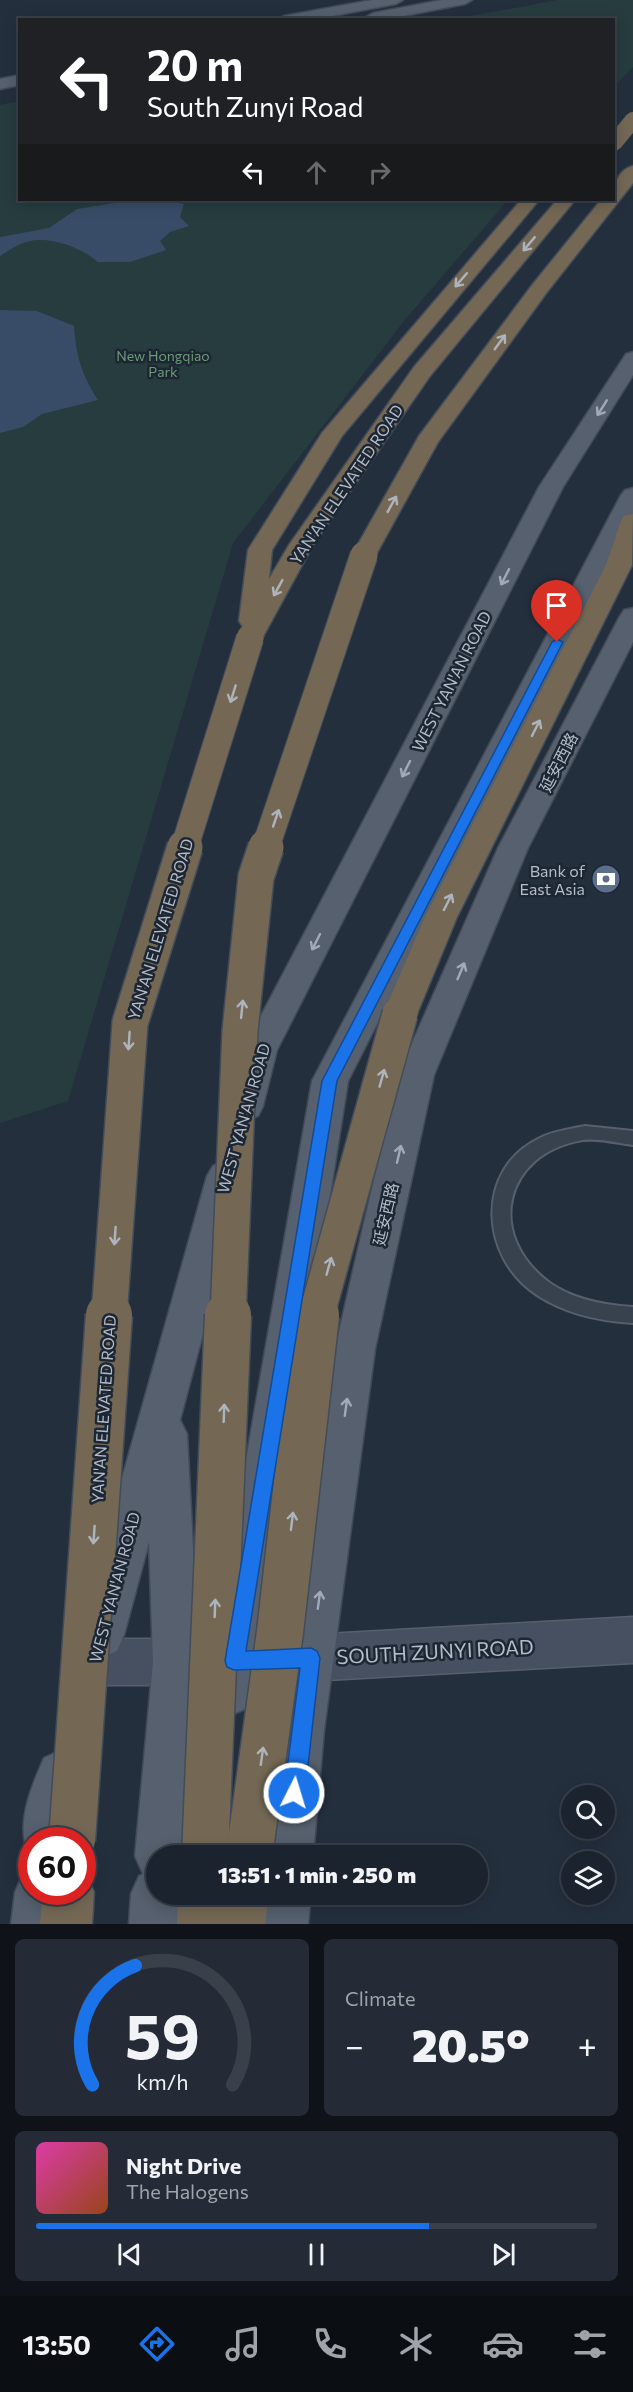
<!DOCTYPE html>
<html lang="en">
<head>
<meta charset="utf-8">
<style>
  :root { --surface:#1b232e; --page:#242b36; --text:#f1f3f6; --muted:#a0a4aa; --line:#39404a; --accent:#1a73e8 }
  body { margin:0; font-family:Commissioner,"Noto Sans SC",sans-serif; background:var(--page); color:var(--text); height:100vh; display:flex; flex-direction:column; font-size:22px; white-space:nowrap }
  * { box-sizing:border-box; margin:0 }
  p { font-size:20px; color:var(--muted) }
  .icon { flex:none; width:33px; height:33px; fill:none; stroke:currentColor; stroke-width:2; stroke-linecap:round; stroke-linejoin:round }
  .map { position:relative; height:1924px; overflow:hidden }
  .drawer { display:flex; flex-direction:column; gap:15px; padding:15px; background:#0f1319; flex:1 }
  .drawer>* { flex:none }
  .top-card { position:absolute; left:18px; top:18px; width:597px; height:183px; border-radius:0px; box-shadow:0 3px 15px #0003,0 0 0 2px var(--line); background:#202124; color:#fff; overflow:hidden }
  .fabs { position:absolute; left:561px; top:1785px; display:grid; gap:12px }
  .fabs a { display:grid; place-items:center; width:54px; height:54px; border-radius:50%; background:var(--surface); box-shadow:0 3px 15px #0003,0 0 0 2px var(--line); font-size:30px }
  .speed { position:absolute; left:18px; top:1827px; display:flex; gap:12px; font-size:30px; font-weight:700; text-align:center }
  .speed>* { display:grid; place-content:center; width:78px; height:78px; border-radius:50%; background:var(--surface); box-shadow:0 3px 15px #0003,0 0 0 2px var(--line); line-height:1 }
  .speed .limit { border:9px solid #d22; background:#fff; color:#111 }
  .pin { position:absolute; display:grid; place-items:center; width:51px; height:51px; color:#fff; margin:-62px -26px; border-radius:50% 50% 50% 0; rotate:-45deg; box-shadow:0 0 6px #0007 }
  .pin .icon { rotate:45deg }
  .me { position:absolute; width:66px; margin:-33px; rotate:5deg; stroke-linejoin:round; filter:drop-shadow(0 0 4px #0008) }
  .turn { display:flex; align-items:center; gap:21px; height:126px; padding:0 30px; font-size:27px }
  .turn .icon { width:78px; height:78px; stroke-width:2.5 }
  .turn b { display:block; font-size:42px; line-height:51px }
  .lanes { display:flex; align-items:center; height:57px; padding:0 30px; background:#0003; justify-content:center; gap:30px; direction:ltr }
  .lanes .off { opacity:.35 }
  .big { font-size:45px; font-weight:800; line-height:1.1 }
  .drawer .widget { flex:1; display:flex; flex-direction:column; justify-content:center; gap:9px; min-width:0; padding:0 21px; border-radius:9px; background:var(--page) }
  .drawer .dial { align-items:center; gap:0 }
  .dial svg { height:156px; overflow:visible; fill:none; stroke:var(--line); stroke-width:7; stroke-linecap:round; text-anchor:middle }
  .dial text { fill:var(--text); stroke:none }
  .song { display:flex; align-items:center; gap:18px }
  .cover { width:72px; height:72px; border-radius:9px; background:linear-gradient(135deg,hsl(320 70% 55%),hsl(20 70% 35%)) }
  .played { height:6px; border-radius:3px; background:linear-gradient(90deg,var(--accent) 70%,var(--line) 70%) }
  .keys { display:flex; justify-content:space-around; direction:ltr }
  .heat { display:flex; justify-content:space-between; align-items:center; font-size:33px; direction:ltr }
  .drawer .tiles { flex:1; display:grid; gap:15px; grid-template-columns:1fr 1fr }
  .widget:last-child { grid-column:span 2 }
  .trip { position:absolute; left:146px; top:1845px; width:342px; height:60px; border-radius:30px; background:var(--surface); box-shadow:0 3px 15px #0003,0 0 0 2px var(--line); font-weight:800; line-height:60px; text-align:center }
  .dock { display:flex; height:96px; justify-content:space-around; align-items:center; background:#0b0e12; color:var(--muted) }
  .dock .icon { width:42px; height:42px }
  .dock .active { color:var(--accent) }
  .dock b { font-size:27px; color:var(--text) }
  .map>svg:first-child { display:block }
  .green { fill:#263c3f }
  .water { fill:#394c67 }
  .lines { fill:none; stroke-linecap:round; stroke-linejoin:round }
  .lane-casing { stroke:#565f6c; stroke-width:4 }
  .secondary-casing { stroke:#565f6c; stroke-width:3 }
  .primary-casing { stroke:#414a57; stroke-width:3 }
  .highway-casing { stroke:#434c59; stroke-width:3 }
  .lane { fill:#38414e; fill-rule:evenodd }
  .secondary { fill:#465061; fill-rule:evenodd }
  .primary { fill:#56606e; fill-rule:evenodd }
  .highway { fill:#746855; fill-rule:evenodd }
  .highway-bridge-far3-casing { stroke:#434c59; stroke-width:17; stroke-linecap:butt }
  .highway-bridge-far2-casing { stroke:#434c59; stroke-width:29; stroke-linecap:butt }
  .highway-bridge-far1-casing { stroke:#434c59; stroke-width:38; stroke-linecap:butt }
  .highway-bridge-casing { stroke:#434c59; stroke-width:49; stroke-linecap:butt }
  .highway-bridge-far3 { stroke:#746855; stroke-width:16 }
  .highway-bridge-far2 { stroke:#746855; stroke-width:27 }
  .highway-bridge-far1 { stroke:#746855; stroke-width:35 }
  .highway-bridge { stroke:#746855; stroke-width:46 }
  .oneway { stroke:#aeb4bd }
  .oneway2 { stroke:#a1aab7 }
  .route { fill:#1a73e8; stroke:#114b97; stroke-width:1.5 }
  .labels { text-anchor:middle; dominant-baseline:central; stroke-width:5; stroke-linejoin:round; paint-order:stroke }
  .far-park-label { font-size:14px; fill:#6b9a76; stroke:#1d2633 }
  .street-label { font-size:16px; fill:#b4bcc9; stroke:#1d2633 }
  .poi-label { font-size:16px; fill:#b4bcc9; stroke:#1d2633; text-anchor:end }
  .near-street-label { font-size:20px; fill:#b4bcc9; stroke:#1d2633 }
</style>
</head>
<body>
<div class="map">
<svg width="633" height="1924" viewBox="0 0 633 1924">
  <rect width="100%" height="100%" fill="#242f3e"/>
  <g class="green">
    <polygon points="558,0 633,0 633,67 614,87 614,20 454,19"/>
    <polygon points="19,101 20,200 508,200 404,321 233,543 68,1101 0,1123 0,105"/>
  </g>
  <g class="water">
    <path d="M 171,201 L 184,204 L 180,217 L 189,226 L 170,232 L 160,241 L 166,250 L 130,262 L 98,262 C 81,247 48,235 26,242 C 17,245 8,251 0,256 L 0,237 L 49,228 L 77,209 L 121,202 Z"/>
    <path d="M 0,310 L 37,311 L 74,326 C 76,355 82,376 98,400 L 42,414 L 23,427 L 0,433 Z"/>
  </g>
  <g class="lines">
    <g class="lane-casing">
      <path id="lane" d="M 585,1126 L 633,1131 L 633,1145 C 618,1143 598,1138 583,1140 C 503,1153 485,1236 550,1283 C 574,1300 605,1305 633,1307 L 633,1323 C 600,1321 566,1314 537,1295 C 480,1258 474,1169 540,1138 C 553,1131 571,1129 585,1126 Z"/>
    </g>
    <g class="secondary-casing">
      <g id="secondary">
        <polygon points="633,1617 633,1663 290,1682 273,1675 267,1659 273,1643 290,1636"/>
        <polygon points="93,1639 197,1639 214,1646 220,1662 214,1678 197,1685 93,1685 76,1678 70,1662 76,1646"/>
      </g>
    </g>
    <g class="primary-casing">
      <g id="primary">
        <polygon points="372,0 403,0 396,4 311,20 277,20 284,16"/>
        <polygon points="442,0 472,0 465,4 383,20 368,20 366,17 373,13"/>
        <polygon points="20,75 20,85 0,89 0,79"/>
        <polygon points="633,352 633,375 563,487 277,1050 263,1106 258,1116 245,1120 232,1116 227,1106 243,1050 539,487 626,354"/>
        <polygon points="633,488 633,518 348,1081 257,1661 257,1690 250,1707 233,1714 216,1707 209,1690 211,1661 312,1081 621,495 625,490"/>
        <polygon points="633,608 633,642 528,848 434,1075 375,1349 324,1730 313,1856 263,1856 276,1730 335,1349 398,1075 498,848 620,616 624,610"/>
        <polygon points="226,1161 239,1166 245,1176 180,1420 187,1434 199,1662 185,1856 156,1856 156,1894 183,1894 181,1924 129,1924 131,1894 139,1876 143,1874 135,1856 153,1662 149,1542 124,1635 117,1651 101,1658 85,1651 78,1635 207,1176 213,1166"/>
        <path d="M 61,1750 L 78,1758 L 86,1775 L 77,1808 L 73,1840 L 32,1840 L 32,1858 C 12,1831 32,1785 44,1758 Z"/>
        <polygon points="32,1870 32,1892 66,1892 63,1924 11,1924 15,1892 23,1874"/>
        <polygon points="259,1894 311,1894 308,1924 256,1924"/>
      </g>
    </g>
    <g class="highway-casing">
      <g id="highway">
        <path d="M 633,166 L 633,183 L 547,292 L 438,442 L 373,560 L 364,562 L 355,560 L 352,555 L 419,436 L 533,284 L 601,200 L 614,200 C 614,186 617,170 633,166 Z"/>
        <polygon points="521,200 539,200 342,436 272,550 269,579 289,545 414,367 557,200 575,200 430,376 313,545 259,644 250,646 241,644 237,638 243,627 239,621 248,550 322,433"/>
        <polygon points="633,514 632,565 457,917 417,1014 412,1023 400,1026 388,1023 383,1014 425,917 606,565 621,521 624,516"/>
        <polygon points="82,1872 86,1874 94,1892 92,1924 40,1924 43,1892 82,1892"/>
        <polygon points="178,1894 269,1894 265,1924 177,1924"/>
      </g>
    </g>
    <use href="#lane" class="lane"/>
    <use href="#secondary" class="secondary"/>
    <use href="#primary" class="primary"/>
    <use href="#highway" class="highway"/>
    <g class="highway-bridge-far3-casing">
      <polyline id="highway-bridge-far3" points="614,143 633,120"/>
    </g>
    <g class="highway-bridge-far2-casing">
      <g id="highway-bridge-far2">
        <polyline points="184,849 250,638"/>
        <polyline points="265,849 364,555"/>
      </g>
    </g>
    <g class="highway-bridge-far1-casing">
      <g id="highway-bridge-far1">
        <polyline points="109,1317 130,1023 185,847"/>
        <polyline points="228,1317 240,1031 256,877 266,847"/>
        <polyline points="316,1317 400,1014"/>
      </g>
    </g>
    <g class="highway-bridge-casing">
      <g id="highway-bridge">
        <polyline points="72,1840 109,1315"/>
        <polyline points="205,1856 228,1315"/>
        <polyline points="249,1856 280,1632 316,1315"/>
      </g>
    </g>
    <use href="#highway-bridge-far3" class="highway-bridge-far3"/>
    <use href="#highway-bridge-far2" class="highway-bridge-far2"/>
    <use href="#highway-bridge-far1" class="highway-bridge-far1"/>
    <use href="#highway-bridge" class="highway-bridge"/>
  </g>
  <defs><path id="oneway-shaft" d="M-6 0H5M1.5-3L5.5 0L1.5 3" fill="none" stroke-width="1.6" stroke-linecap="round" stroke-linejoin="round" transform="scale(1.5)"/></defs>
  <g class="oneway">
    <use href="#oneway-shaft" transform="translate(529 244) rotate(130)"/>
    <use href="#oneway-shaft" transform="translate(461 280) rotate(131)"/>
    <use href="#oneway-shaft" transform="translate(500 342) rotate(-54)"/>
    <use href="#oneway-shaft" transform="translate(392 504) rotate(-61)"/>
    <use href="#oneway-shaft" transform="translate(278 588) rotate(119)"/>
    <use href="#oneway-shaft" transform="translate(233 694) rotate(107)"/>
    <use href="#oneway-shaft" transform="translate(536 728) rotate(-63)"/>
    <use href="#oneway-shaft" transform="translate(276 818) rotate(-71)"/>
    <use href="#oneway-shaft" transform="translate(448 902) rotate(-63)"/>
    <use href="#oneway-shaft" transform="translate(242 1009) rotate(-84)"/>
    <use href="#oneway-shaft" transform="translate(129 1041) rotate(94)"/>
    <use href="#oneway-shaft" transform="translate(382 1078) rotate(-74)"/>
    <use href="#oneway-shaft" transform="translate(115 1236) rotate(94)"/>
    <use href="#oneway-shaft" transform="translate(329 1266) rotate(-74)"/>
    <use href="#oneway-shaft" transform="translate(224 1413) rotate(-88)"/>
    <use href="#oneway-shaft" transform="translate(292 1521) rotate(-83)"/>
    <use href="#oneway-shaft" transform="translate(94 1535) rotate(94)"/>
    <use href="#oneway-shaft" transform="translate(215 1608) rotate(-88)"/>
    <use href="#oneway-shaft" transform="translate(262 1756) rotate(-82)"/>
  </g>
  <g class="oneway2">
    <use href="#oneway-shaft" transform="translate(602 408) rotate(122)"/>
    <use href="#oneway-shaft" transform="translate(505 577) rotate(117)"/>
    <use href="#oneway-shaft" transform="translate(406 769) rotate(117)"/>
    <use href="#oneway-shaft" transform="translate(316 942) rotate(117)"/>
    <use href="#oneway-shaft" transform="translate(461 971) rotate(-67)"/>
    <use href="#oneway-shaft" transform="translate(399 1154) rotate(-77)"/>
    <use href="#oneway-shaft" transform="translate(346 1407) rotate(-82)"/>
    <use href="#oneway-shaft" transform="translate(319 1600) rotate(-82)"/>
  </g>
  <polygon class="route" points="557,639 563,642 337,1081 246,1651 311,1648 317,1651 320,1658 305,1793 302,1800 294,1803 287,1800 284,1793 300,1668 234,1670 227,1667 225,1661 322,1081 552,642"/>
  <defs>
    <g id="bank-disc" transform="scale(1.5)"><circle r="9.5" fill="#5c6f8a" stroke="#1d2633"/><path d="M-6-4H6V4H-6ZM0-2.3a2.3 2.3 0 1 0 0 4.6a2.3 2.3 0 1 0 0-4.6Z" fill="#fff"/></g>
  </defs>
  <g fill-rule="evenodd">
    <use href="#bank-disc" x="606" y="879"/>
  </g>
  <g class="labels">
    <g class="far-park-label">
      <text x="163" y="355">New Hongqiao<tspan x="163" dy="16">Park</tspan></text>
    </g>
    <g class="street-label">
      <text transform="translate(346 484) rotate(-56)">YAN'AN ELEVATED ROAD</text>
      <text transform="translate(451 681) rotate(-63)">WEST YAN'AN ROAD</text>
      <text transform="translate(558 762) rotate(-63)">延安西路</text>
      <text transform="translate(160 929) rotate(-73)">YAN'AN ELEVATED ROAD</text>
      <text transform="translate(243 1118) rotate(-74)">WEST YAN'AN ROAD</text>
      <text transform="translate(385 1214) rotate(-77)">延安西路</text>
      <text transform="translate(103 1409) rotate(-86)">YAN'AN ELEVATED ROAD</text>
      <text transform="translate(114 1587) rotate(-75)">WEST YAN'AN ROAD</text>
    </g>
    <g class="poi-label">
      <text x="585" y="870">Bank of<tspan x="585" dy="18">East Asia</tspan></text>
    </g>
    <g class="near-street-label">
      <text transform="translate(435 1651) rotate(-3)">SOUTH ZUNYI ROAD</text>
    </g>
  </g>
</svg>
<div class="fabs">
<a><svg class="icon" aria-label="search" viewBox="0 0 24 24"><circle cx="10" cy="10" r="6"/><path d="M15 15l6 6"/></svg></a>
<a><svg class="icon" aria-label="layers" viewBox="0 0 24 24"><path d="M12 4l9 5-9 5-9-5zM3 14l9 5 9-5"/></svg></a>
</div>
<div class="speed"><div class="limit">60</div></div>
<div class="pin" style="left:557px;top:642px;background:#d93025"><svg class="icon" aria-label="arrive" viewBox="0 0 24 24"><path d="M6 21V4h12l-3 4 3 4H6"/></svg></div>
<svg class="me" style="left:294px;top:1793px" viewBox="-20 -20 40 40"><circle r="17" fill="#1a73e8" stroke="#fff" stroke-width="3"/><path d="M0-11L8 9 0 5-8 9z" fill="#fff"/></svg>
<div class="trip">13:51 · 1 min · 250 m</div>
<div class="top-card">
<div class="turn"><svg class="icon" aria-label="left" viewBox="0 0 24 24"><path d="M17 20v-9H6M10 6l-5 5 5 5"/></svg><div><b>20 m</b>South Zunyi Road</div></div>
<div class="lanes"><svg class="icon" aria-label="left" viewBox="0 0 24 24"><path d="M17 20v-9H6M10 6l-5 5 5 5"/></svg><svg class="icon off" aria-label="ahead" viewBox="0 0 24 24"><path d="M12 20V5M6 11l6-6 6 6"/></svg><svg class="icon off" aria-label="right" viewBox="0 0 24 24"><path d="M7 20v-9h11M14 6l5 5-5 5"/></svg></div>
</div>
</div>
<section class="drawer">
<div class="tiles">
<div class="widget dial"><svg viewBox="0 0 100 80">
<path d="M14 69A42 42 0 1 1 86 69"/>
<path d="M14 69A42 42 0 0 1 36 8" stroke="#1a73e8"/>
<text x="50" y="56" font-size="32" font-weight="700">59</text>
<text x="50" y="72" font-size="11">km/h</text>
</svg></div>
<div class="widget"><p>Climate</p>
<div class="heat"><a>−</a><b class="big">20.5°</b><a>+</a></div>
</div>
<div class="widget">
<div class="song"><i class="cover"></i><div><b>Night Drive</b><p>The Halogens</p></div></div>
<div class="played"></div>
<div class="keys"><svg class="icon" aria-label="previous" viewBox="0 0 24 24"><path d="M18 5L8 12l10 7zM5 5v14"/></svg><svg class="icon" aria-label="pause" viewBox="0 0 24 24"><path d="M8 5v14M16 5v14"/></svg><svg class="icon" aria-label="next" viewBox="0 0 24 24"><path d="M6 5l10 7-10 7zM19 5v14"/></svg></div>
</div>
</div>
</section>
<nav class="dock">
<b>13:50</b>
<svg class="icon active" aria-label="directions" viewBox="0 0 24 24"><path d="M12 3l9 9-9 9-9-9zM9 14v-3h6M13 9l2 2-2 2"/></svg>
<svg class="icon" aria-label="music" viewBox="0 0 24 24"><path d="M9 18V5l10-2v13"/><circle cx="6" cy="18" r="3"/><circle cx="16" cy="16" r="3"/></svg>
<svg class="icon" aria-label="phone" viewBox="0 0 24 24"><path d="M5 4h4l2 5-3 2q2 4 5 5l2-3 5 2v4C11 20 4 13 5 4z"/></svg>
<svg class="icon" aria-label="climate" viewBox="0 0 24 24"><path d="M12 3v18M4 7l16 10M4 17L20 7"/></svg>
<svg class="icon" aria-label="car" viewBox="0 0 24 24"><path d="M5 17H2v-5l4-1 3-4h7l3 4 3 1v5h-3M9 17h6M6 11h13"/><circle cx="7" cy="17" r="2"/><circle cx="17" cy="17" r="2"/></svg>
<svg class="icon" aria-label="filters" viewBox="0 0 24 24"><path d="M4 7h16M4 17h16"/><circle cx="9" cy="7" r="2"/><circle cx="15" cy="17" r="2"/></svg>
</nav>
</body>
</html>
